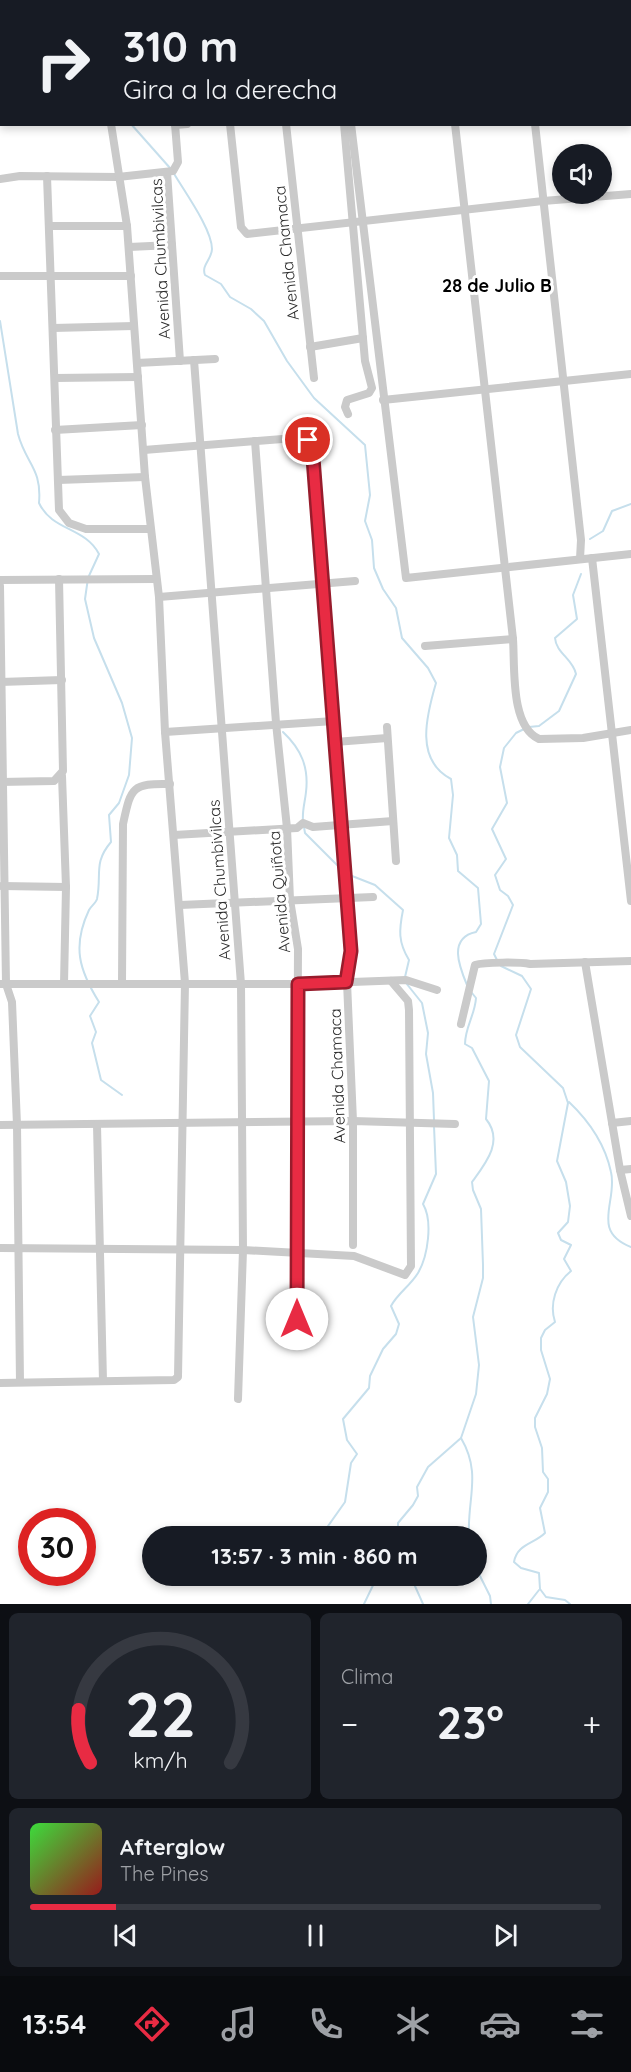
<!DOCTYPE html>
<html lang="es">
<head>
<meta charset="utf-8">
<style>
  :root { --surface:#171b24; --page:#20242c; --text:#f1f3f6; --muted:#9ea1a6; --line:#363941; --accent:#e82b43 }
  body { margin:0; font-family:Quicksand,sans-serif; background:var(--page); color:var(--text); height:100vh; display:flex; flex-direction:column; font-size:22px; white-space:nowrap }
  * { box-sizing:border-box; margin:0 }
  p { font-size:20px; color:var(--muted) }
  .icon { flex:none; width:33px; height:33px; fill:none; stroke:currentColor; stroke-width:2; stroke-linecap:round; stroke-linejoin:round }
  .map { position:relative; height:1604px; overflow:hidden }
  .side { display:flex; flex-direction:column; gap:9px; padding:9px; background:#0d0f14; flex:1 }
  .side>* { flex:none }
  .hud { position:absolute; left:0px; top:0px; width:632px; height:126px; box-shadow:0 3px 9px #0003; background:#171b24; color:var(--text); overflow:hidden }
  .tools { position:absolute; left:552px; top:144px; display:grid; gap:12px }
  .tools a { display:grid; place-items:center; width:60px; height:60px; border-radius:50%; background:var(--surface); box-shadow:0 3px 9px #0003; font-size:30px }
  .speed { position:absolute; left:18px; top:1508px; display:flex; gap:12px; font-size:30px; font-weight:700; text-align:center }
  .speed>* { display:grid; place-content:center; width:78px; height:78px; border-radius:50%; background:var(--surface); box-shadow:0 3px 9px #0003; line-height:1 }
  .speed .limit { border:9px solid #d22; background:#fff; color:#111 }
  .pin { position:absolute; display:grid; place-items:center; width:51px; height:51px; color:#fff; margin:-26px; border:3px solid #fff; border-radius:50%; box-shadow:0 2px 6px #0007 }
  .me { position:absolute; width:66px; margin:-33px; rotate:0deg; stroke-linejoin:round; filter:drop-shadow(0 0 4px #0008) }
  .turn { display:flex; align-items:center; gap:21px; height:126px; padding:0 24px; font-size:27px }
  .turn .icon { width:78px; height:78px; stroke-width:2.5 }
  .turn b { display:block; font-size:42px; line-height:51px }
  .big { font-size:45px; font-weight:800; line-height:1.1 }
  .side .widget { flex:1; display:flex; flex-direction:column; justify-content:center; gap:9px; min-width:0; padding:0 21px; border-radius:9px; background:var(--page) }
  .side .dial { align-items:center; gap:0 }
  .dial svg { height:156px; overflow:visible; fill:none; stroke:var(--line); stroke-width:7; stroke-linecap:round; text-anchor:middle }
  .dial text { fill:var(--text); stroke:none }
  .song { display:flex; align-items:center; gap:18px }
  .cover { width:72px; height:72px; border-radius:9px; background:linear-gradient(135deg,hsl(120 70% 55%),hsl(0 70% 35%)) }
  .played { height:6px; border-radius:3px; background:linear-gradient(90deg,var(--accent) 15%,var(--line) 15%) }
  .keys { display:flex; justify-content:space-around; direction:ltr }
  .heat { display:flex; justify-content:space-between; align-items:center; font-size:33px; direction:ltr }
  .side .tiles { flex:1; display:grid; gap:9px; grid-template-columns:1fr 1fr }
  .widget:last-child { grid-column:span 2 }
  .trip { position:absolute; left:142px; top:1526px; width:345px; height:60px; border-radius:30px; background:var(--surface); box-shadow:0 3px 9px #0003; font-weight:800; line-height:60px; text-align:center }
  .menu { display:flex; height:96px; justify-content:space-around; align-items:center; background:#090b0e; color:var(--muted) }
  .menu .icon { width:42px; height:42px }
  .menu .on { color:var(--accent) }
  .menu b { font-size:27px; color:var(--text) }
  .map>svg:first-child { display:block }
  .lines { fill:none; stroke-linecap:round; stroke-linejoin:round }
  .stream { stroke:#c6dfec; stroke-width:2 }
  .street { stroke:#cacaca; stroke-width:8 }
  .route-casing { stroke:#971c2c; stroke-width:15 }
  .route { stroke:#e82b43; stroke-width:10 }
  .labels { text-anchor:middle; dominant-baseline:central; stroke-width:6; stroke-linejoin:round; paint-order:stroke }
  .street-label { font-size:16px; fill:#2d2d2d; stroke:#fff }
  .neighbourhood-label { font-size:18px; font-weight:bold; fill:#000; stroke:#fff }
</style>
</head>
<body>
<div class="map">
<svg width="631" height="1604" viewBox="0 0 631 1604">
  <rect width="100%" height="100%" fill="#fff"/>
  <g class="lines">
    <g class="stream">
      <polyline points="128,2 128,0"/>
      <polyline points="630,23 631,22"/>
      <polyline points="630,47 631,47"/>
      <polyline points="131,124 170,168"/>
      <path d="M 173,172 C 184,191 212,229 212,249 C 212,259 201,265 205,275 L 221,284 L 230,297 L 251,309 L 264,321 L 287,361 L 314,398 L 365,445 L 370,495 L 365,521 L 372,540 L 374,568 L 383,589 L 396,608 L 402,638 L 428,668 L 436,683 C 426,717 415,760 451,779 L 453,795 L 449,838 L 457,855 L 458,871 L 478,888 L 481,924 L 476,932 C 448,938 459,966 467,985"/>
      <path d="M 0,321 L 18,434 C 26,464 42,468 39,503 C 52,531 85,527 99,554 L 88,578 L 85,599 L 94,638 L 122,703 L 132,738 L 129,775 L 119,803 L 109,815 L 111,842 C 93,863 102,875 97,899 C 96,903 91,906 89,910 C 72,946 79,970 99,1002 L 90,1016 L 96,1032 L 92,1043 L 101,1080 L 122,1095"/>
      <polyline points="590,539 603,531 612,511 631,504"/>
      <path d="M 529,727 L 539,726 L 559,711 L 576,674 C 573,659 556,653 555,638 L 577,619 L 573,595 L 581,574"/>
      <path d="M 283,732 C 301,749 309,767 306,792 C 305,802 302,811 303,821"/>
      <polyline points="304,827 305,833 343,871"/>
      <path d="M 347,874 L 375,885 L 403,910 C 399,930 398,942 409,960 L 405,977"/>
      <polyline points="498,962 494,954 513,905 508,896 500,890 495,875 506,859 492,829 507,803 500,767 504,748 516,733 524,729"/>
      <path d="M 501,966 L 522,976 L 531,989 L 516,1035 L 520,1047 L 563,1088 L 568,1103 L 557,1161 L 566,1182 L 570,1206 L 568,1222 L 558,1233 L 561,1240 L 571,1245 L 564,1259 L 571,1271 C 556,1283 549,1304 555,1322 L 545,1330 L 541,1338 L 541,1350 L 550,1379 L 547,1394 L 535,1418 L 535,1427 L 542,1448 L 543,1472 L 548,1479 L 548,1492 L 540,1508 L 545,1533 C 534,1544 517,1544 514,1562 L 521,1568 L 539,1573 L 540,1589 L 546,1597 L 565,1600 L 570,1604"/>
      <polyline points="406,983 422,1003 428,1033 426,1054 433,1093 434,1120"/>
      <path d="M 569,1102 C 589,1121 605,1144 611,1172 C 618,1201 590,1231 631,1247"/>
      <path d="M 461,1438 C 482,1474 467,1498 469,1536"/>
      <path d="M 321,1536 L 345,1502 L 351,1463 L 357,1454 L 347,1440 L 343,1419 L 369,1388 L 370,1376 L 383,1349 L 396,1334 L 399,1324 L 391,1306 C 398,1293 410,1286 418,1273 C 428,1256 433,1221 423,1204 L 436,1174 L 434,1126"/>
      <path d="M 398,1536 L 398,1523 L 413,1505 L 418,1496 L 417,1487 L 428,1467 L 461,1438 L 476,1394 L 479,1365 L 473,1317 L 483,1278 L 483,1265 L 481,1209 L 473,1190 L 472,1182 C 486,1163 504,1141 486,1119 L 489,1081 L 472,1048 L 465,1044 C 465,1027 475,1015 476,998 L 472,993"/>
      <polyline points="477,1570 490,1596 491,1604"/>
      <polyline points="410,1575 423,1604"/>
      <polyline points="264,1583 273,1575"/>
      <polyline points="364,1604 378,1575"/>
      <polyline points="528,1604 539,1590"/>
    </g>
    <g class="street">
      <polyline points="101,0 101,2"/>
      <polyline points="161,0 161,2"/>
      <polyline points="216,0 216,2"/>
      <polyline points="272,0 272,2"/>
      <polyline points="331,0 331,2"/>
      <polyline points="441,0 441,2"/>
      <polyline points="522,0 523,2"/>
      <polyline points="244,2 255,0"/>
      <polyline points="0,43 2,43"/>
      <polyline points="230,124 241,227 247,234 543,201 631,194"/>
      <polyline points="286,124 314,378"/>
      <polyline points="344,124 365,361 372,388 369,393 347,400 345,407 348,414"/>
      <polyline points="351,124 406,578 631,554"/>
      <path d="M 455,124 L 513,639 C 515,667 510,726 539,739 L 583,738 L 631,730"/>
      <polyline points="535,124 581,540 580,559"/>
      <polyline points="175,125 187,124"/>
      <polyline points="167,172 180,361"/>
      <polyline points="47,176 59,510 69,523 86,529 150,529"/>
      <polyline points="0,179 20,176 118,177 173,171 178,162 175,124"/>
      <polyline points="49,226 127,226"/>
      <polyline points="129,247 172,245"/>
      <polyline points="0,276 131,276"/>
      <polyline points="53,328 134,326"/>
      <polyline points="310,347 363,338"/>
      <polyline points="194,360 241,984 243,1250 238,1399"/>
      <polyline points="137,363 215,359"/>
      <polyline points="55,378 138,377"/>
      <polyline points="383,400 631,374"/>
      <polyline points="55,430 142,425"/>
      <polyline points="255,441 276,723 287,828 290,900 298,949 296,1341"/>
      <polyline points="144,450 295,438 308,440 312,445 351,951 347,982 353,1121 353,1245"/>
      <polyline points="58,480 145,477"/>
      <polyline points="592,558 631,901"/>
      <polyline points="0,580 155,579"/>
      <polyline points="0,586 6,984 12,1002 17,1125 20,1382"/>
      <polyline points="159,597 355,581"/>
      <polyline points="425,646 513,639"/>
      <polyline points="0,682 62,680"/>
      <polyline points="387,727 396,861"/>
      <polyline points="165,732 334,721"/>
      <polyline points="335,742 387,738"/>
      <polyline points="62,776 66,887 64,984"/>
      <polyline points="0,782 54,781 63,771 59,579"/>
      <polyline points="174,835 297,828 303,823 313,827 393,821"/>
      <polyline points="2,886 66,887"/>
      <polyline points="180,905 373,897"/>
      <polyline points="585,962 620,1170 631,1216"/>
      <path d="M 122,983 L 123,824 C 131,788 131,783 170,784"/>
      <polyline points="0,984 298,984 406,980 437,990"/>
      <path d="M 461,1024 L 475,965 C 484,962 520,962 530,964 L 631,961"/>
      <polyline points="612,1123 631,1121"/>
      <polyline points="0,1125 353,1121 455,1124"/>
      <polyline points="97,1125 103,1381"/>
      <polyline points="620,1170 631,1169"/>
      <polyline points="0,1248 243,1250 354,1256 405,1275 411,1266 409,1010 408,1001 391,981"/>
      <polyline points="0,1383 174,1380 178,1377 185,983 165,732 159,597 145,477 127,226 111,124"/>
    </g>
  </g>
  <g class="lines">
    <g class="route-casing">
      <polyline id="route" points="297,1319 298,984 346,982 351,951 312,445 308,440"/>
    </g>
    <use href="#route" class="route"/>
  </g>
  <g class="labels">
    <g class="street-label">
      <text transform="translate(286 253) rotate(-96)">Avenida Chamaca</text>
      <text transform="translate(160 259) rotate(-93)">Avenida Chumbivilcas</text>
      <text transform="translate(219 880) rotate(-94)">Avenida Chumbivilcas</text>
      <text transform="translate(279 892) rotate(-95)">Avenida Quiñota</text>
      <text transform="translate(337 1076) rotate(-92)">Avenida Chamaca</text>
    </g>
    <g class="neighbourhood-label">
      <text x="497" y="285">28 de Julio B</text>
    </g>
  </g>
</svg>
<div class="tools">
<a><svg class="icon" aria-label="sound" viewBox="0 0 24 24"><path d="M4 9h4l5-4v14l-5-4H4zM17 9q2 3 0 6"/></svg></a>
</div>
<div class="speed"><div class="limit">30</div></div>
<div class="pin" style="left:308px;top:440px;background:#d93025"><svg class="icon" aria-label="arrive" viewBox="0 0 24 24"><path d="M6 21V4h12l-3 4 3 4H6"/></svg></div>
<svg class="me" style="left:297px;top:1319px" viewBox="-20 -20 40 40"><circle r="19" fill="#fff"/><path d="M0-13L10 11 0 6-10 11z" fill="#e82b43"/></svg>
<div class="trip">13:57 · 3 min · 860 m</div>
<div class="hud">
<div class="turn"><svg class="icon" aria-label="right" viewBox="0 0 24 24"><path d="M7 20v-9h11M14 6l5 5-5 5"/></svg><div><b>310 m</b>Gira a la derecha</div></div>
</div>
</div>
<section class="side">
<div class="tiles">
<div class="widget dial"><svg viewBox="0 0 100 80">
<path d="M14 69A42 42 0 1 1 86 69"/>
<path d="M14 69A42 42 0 0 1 8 42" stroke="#e82b43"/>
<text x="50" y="56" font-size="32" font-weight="700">22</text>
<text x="50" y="72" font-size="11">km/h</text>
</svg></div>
<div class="widget"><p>Clima</p>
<div class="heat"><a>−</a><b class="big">23°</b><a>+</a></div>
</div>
<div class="widget">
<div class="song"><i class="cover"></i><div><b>Afterglow</b><p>The Pines</p></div></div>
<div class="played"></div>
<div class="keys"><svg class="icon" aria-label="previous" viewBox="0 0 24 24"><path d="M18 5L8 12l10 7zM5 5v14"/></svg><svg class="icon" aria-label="pause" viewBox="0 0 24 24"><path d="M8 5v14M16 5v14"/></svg><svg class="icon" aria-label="next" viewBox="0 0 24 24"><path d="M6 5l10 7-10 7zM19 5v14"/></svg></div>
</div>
</div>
</section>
<nav class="menu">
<b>13:54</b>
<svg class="icon on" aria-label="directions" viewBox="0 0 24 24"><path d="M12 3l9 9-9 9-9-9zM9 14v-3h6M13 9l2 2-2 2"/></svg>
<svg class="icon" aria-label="music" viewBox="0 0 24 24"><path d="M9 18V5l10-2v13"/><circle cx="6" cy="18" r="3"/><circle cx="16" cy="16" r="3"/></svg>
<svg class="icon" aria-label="phone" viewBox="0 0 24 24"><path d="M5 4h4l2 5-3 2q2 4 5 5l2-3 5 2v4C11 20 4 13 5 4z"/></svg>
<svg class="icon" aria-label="climate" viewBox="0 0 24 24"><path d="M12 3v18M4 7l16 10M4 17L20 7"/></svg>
<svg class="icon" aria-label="car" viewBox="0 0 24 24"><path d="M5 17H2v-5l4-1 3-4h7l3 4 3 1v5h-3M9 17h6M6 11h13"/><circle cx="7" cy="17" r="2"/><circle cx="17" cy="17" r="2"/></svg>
<svg class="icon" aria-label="filters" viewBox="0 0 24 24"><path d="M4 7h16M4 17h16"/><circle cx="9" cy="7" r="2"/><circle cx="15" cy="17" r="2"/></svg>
</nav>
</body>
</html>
